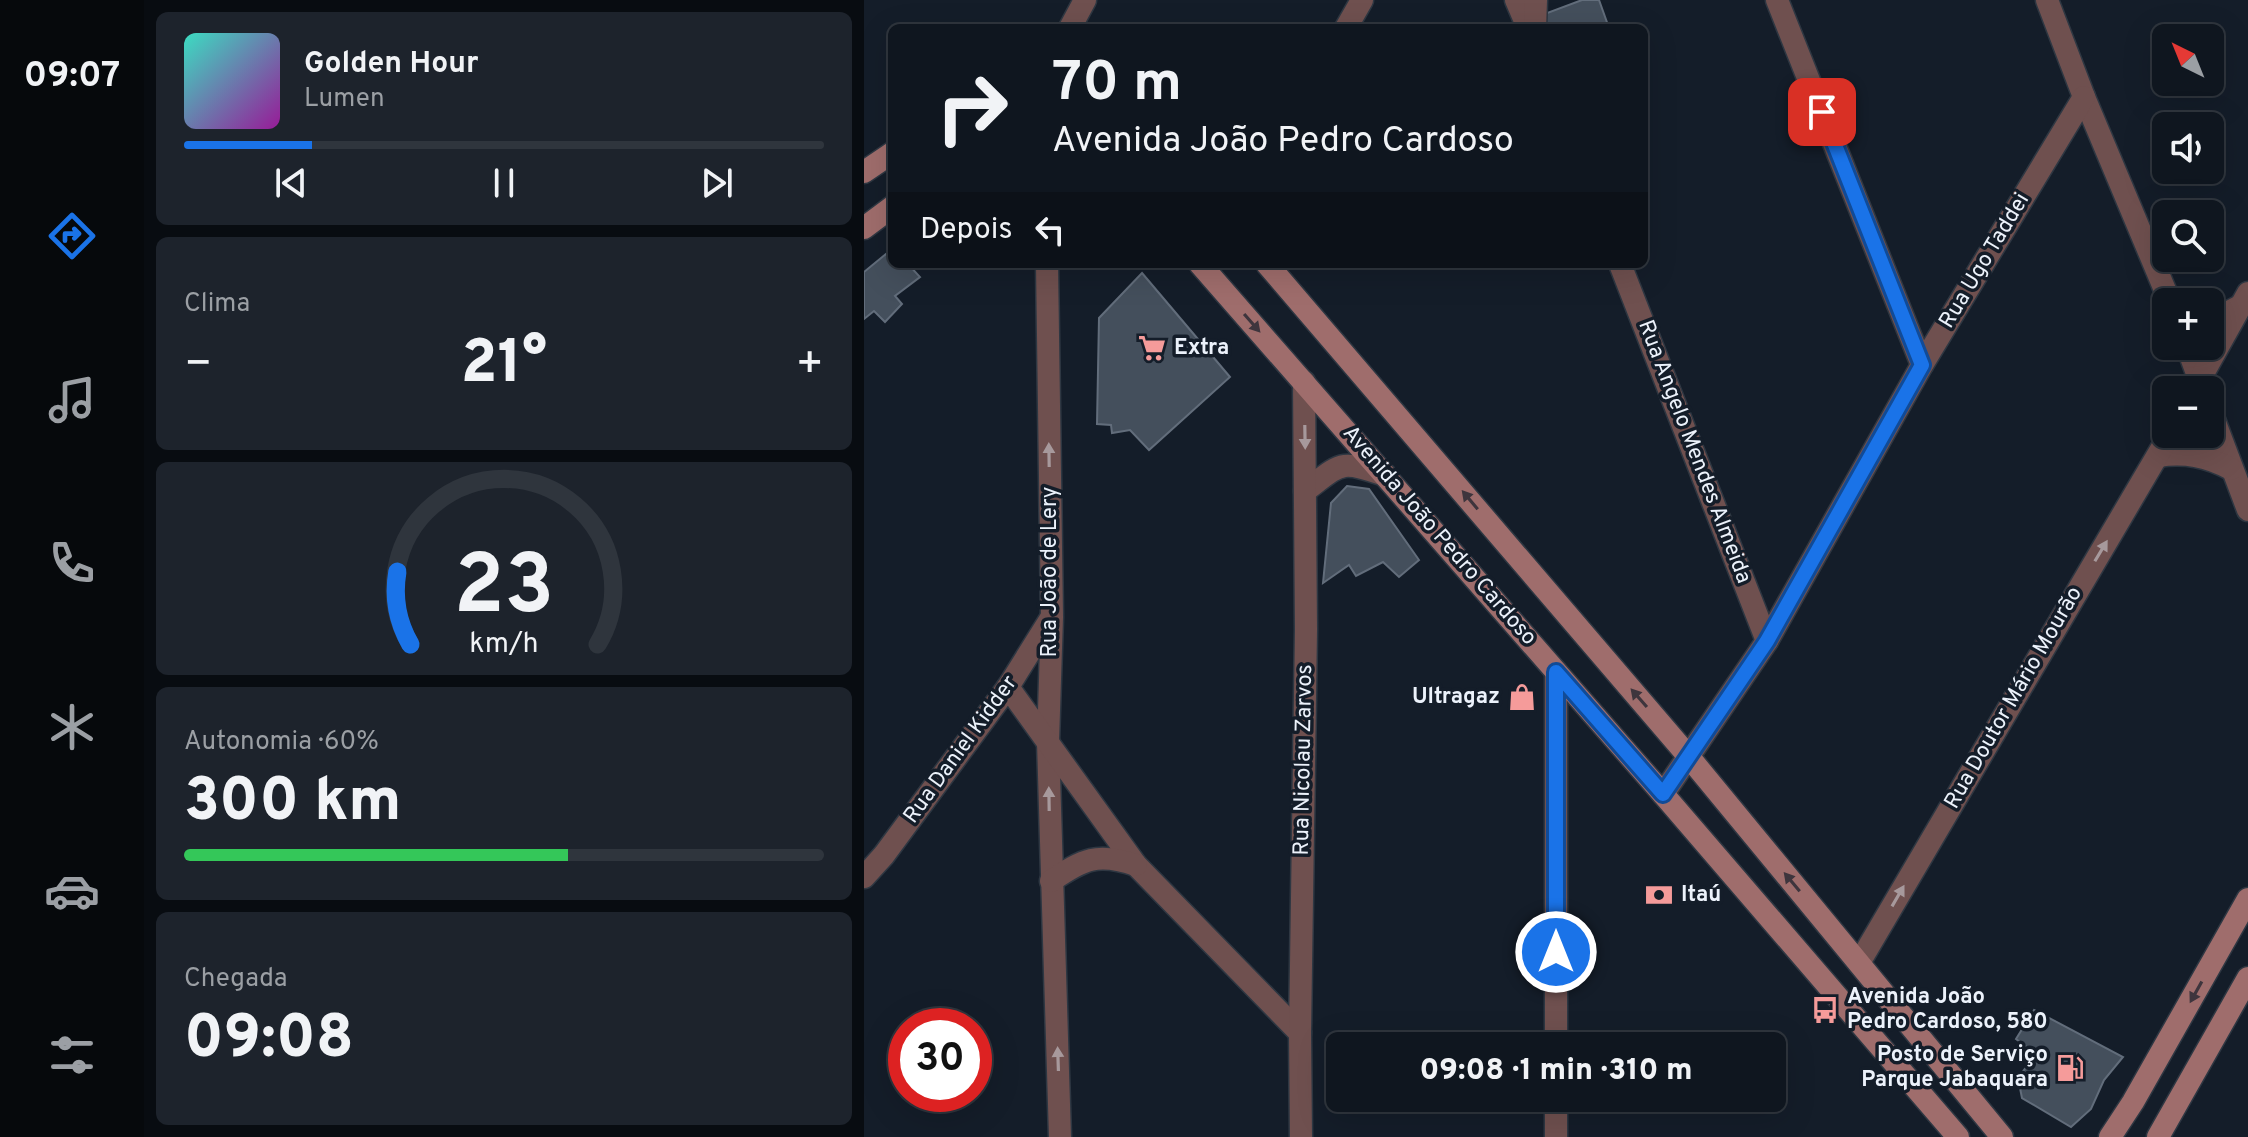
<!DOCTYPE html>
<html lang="pt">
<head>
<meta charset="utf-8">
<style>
  :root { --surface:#0f161f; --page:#1d232c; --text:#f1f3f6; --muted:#9b9fa4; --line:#2f353d; --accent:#1a73e8 }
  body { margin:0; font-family:Overpass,sans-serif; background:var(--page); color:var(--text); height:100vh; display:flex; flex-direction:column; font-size:30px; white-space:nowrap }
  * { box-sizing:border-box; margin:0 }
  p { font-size:26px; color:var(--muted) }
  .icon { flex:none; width:44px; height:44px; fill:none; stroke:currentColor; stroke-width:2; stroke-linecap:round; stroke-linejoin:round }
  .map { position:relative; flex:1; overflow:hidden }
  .sheet { display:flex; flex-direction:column; gap:12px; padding:12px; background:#080c11; width:720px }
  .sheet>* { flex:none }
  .hud { position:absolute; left:24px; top:24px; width:760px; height:244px; border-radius:12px; box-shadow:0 8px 32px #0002,0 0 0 2px var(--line); background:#0f161f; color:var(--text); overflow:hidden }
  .needle { width:52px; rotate:317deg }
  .controls { position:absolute; left:1288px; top:24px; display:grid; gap:16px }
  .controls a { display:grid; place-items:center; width:72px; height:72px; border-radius:12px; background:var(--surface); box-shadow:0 8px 32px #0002,0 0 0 2px var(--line); font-size:40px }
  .speed { position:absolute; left:24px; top:1008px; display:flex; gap:16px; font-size:40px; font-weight:700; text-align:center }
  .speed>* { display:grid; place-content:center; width:104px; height:104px; border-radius:50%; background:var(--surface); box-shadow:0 8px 32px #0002,0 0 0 2px var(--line); line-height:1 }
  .speed .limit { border:12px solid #d22; background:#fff; color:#111 }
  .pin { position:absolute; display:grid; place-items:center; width:68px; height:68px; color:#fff; margin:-34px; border-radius:16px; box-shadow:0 4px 12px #0006 }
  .me { position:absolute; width:88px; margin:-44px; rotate:0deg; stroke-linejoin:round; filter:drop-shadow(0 0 6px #0008) }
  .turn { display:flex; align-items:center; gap:28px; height:168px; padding:0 32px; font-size:36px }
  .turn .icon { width:104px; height:104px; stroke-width:2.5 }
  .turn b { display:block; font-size:56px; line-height:68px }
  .then { display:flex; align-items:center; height:76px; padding:0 32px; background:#0003; gap:16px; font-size:30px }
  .big { font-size:60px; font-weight:800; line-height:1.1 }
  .sheet .widget { flex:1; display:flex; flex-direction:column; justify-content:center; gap:12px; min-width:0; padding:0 28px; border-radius:12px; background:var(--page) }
  .sheet .dial { align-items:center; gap:0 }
  .dial svg { height:208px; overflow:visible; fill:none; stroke:var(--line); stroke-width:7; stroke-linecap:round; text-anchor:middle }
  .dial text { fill:var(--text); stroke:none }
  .song { display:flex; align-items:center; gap:24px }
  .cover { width:96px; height:96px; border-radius:12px; background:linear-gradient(135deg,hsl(170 70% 55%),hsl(300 70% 35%)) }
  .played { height:8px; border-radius:4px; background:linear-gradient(90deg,var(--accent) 20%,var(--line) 20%) }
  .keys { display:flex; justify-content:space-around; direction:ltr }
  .heat { display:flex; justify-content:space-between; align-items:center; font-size:44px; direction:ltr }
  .charge { height:12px; border-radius:6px; background:linear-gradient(90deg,#34c759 60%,var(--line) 0) }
  .trip { position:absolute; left:462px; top:1032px; width:460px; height:80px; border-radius:12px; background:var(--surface); box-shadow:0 8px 32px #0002,0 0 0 2px var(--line); font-weight:800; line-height:80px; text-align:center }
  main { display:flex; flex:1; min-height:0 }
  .tabs { display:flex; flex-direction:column; width:144px; justify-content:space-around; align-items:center; background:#06090c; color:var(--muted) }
  .tabs .icon { width:56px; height:56px }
  .tabs .on { color:var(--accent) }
  .tabs b { font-size:36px; color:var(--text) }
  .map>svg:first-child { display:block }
  .building { fill:#444f5c; stroke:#626d7b; stroke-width:2 }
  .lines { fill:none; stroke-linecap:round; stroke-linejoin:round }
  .minor-casing { stroke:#2e3742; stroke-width:25 }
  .secondary-casing { stroke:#2e3742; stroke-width:25 }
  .minor { stroke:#6f504f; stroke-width:22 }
  .secondary { stroke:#9f6d6c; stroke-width:22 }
  .oneway { fill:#3e353d }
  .oneway2 { fill:#a7999c }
  .route-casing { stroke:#114b97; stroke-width:20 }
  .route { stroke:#1a73e8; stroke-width:14 }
  .labels { text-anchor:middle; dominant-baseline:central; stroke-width:7; stroke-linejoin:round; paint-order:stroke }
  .street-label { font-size:22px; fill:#ecf2fb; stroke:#141d29 }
  .poi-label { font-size:22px; font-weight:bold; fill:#ecf2fb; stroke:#141d29; text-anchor:start }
</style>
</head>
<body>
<main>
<nav class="tabs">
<b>09:07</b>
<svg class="icon on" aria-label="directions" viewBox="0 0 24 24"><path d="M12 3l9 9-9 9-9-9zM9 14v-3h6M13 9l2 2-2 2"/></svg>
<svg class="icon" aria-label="music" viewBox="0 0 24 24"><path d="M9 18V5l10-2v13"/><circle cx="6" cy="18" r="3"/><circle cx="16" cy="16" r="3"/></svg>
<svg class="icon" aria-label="phone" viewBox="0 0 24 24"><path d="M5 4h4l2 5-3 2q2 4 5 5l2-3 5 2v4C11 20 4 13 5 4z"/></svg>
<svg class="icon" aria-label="climate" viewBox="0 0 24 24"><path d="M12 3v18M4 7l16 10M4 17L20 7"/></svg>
<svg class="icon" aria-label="car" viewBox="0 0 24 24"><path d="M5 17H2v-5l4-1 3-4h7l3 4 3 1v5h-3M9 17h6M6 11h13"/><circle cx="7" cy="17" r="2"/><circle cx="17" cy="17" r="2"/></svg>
<svg class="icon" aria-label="filters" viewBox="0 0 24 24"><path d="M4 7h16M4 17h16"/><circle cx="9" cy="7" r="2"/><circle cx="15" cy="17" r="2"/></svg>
</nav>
<section class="sheet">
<div class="widget">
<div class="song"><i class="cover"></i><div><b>Golden Hour</b><p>Lumen</p></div></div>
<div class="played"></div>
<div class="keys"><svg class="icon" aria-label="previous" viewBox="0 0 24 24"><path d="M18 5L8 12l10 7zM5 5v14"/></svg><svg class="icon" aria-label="pause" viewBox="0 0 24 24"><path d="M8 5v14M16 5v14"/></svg><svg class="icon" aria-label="next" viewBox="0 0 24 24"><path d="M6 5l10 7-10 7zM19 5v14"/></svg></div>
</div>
<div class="widget"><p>Clima</p>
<div class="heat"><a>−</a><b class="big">21°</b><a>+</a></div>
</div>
<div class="widget dial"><svg viewBox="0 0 100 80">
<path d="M14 69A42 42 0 1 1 86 69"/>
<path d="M14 69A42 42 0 0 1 9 41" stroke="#1a73e8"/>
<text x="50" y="56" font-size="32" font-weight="700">23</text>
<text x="50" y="72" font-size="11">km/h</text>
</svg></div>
<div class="widget"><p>Autonomia · 60%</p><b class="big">300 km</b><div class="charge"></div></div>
<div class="widget"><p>Chegada</p><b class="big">09:08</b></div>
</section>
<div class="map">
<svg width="1384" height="1137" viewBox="0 0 1384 1137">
  <rect width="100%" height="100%" fill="#141d29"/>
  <g class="building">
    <polygon points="718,0 735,0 745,28 679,28 675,16"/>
    <polygon points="28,249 28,264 44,264 56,277 31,296 38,304 21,322 10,311 0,319 0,272"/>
    <polygon points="278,273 366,377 285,450 266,430 248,433 247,425 233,424 235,318"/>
    <polygon points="483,486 505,489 555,560 535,577 519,562 492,576 485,565 459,583 467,503"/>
    <polygon points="1170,1010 1259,1057 1240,1080 1227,1109 1207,1127 1158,1098 1154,1078 1172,1054 1152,1039"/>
  </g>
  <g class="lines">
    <g class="minor-casing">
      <g id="minor">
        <polyline points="652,0 664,28"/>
        <polyline points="913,0 1058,365"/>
        <polyline points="1183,0 1220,97 1306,302"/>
        <polyline points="206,28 221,0"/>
        <polyline points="482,28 498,0"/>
        <polyline points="671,28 672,0"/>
        <polyline points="183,264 188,617 184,742 196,1137"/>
        <polyline points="756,264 903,641"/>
        <polyline points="1346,316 1361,314 1378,305"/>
        <polyline points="1323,346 1339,390"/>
        <polyline points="1330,390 1384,293"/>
        <polyline points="1346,409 1384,510"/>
        <path d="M 1294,456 C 1321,452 1343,456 1367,469"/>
        <path d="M 441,491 C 479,462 475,460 521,475"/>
        <polyline points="144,687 272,865 436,1033"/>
        <polyline points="799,794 903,641 1058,365 1220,97"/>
        <polyline points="0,877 20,855 144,687 187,618"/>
        <path d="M 187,881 C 220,859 233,852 272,865"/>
        <polyline points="995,963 1306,434"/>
        <polyline points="692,1046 692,672"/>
        <polyline points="437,1137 436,1033 442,629 440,382"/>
        <polyline points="692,1137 692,1098"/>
      </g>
    </g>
    <g class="secondary-casing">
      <g id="secondary">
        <polyline points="0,172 28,153"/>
        <polyline points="0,228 28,207"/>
        <polyline points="336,264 799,794 1094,1137"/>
        <polyline points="403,264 825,757 1138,1137"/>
        <polyline points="1246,1137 1269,1102 1384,899"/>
        <polyline points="1294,1137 1384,978"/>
      </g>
    </g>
    <use href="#minor" class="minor"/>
    <use href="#secondary" class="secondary"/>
  </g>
  <defs><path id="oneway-solid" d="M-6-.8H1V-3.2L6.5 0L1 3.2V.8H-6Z" transform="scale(2)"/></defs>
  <g class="oneway">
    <use href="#oneway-solid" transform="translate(388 323) rotate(49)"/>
    <use href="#oneway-solid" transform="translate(606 500) rotate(-130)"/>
    <use href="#oneway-solid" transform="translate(775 698) rotate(-131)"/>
    <use href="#oneway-solid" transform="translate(928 882) rotate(-130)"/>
    <use href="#oneway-solid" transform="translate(1332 992) rotate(119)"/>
  </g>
  <g class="oneway2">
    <use href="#oneway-solid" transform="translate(441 437) rotate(89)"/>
    <use href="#oneway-solid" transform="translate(185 455) rotate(-91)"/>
    <use href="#oneway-solid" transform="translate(1237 551) rotate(-59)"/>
    <use href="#oneway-solid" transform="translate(185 799) rotate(-91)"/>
    <use href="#oneway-solid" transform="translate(1034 896) rotate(-60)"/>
    <use href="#oneway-solid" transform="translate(194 1059) rotate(-92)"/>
  </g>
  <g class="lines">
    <g class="route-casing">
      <polyline id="route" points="692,952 692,672 799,794 903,641 1058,365 958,112"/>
    </g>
    <use href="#route" class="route"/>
  </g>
  <defs>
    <g id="supermarket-bare" transform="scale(2.16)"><path d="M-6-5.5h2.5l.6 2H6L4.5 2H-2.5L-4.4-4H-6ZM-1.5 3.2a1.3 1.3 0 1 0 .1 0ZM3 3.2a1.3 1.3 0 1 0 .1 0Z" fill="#f59b9a" stroke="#141d29" stroke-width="2.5" paint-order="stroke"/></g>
    <g id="shop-bare" transform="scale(2.16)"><path d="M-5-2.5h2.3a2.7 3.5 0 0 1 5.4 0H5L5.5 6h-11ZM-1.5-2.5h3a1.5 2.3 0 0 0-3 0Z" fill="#f59b9a" stroke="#141d29" stroke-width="2.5" paint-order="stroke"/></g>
    <g id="bank-bare" transform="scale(2.16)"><path d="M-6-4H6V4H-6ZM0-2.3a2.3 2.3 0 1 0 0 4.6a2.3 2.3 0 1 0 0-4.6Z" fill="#f59b9a" stroke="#141d29" stroke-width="2.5" paint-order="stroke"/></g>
    <g id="bus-bare" transform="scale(2.16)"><path d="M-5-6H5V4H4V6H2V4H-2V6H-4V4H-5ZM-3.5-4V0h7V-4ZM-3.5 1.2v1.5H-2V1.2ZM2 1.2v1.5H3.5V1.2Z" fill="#f59b9a" stroke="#141d29" stroke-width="2.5" paint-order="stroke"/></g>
    <g id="fuel-bare" transform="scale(2.16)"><path d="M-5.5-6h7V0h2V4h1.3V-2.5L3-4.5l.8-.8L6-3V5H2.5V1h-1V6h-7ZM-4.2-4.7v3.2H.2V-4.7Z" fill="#f59b9a" stroke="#141d29" stroke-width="2.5" paint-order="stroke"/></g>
  </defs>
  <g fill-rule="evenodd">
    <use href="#supermarket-bare" x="288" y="348"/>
    <use href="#shop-bare" x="658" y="697"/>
    <use href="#bank-bare" x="795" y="895"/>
    <use href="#bus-bare" x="961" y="1010"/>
    <use href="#fuel-bare" x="1206" y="1068"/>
  </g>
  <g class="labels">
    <g class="street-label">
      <text transform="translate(1121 261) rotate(-59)">Rua Ugo Taddei</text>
      <text transform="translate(830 452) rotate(69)">Rua Angelo Mendes Almeida</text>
      <text transform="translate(575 536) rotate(49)">Avenida João Pedro Cardoso</text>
      <text transform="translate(186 572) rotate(-90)">Rua João de Lery</text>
      <text transform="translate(1150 698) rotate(-60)">Rua Doutor Mário Mourão</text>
      <text transform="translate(97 750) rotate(-54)">Rua Daniel Kidder</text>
      <text transform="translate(440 760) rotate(-89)">Rua Nicolau Zarvos</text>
    </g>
    <g class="poi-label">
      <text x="310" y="348">Extra</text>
      <text x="636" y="697" text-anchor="end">Ultragaz</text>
      <text x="817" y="895">Itaú</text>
      <text x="983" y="997">Avenida João<tspan x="983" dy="25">Pedro Cardoso, 580</tspan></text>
      <text x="1184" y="1055" text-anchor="end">Posto de Serviço<tspan x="1184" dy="25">Parque Jabaquara</tspan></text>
    </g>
  </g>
</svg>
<div class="controls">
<a><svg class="needle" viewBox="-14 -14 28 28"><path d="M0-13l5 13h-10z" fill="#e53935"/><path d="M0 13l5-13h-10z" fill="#9b9fa4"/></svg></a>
<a><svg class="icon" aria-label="sound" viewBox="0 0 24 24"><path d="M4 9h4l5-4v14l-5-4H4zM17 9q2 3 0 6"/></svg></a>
<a><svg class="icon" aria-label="search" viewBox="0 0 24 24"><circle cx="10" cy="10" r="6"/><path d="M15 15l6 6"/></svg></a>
<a>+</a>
<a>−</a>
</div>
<div class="speed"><div class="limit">30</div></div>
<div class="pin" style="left:958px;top:112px;background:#d93025"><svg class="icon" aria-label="arrive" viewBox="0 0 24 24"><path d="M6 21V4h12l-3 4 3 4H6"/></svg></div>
<svg class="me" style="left:692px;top:952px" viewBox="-20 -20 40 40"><circle r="17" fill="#1a73e8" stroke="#fff" stroke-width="3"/><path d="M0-11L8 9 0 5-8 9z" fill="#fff"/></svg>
<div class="trip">09:08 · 1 min · 310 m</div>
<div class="hud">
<div class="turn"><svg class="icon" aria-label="right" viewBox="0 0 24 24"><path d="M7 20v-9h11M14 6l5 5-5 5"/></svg><div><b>70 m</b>Avenida João Pedro Cardoso</div></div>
<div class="then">Depois<svg class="icon" aria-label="left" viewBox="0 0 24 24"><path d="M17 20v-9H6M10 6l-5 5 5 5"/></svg></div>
</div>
</div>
</main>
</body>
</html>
